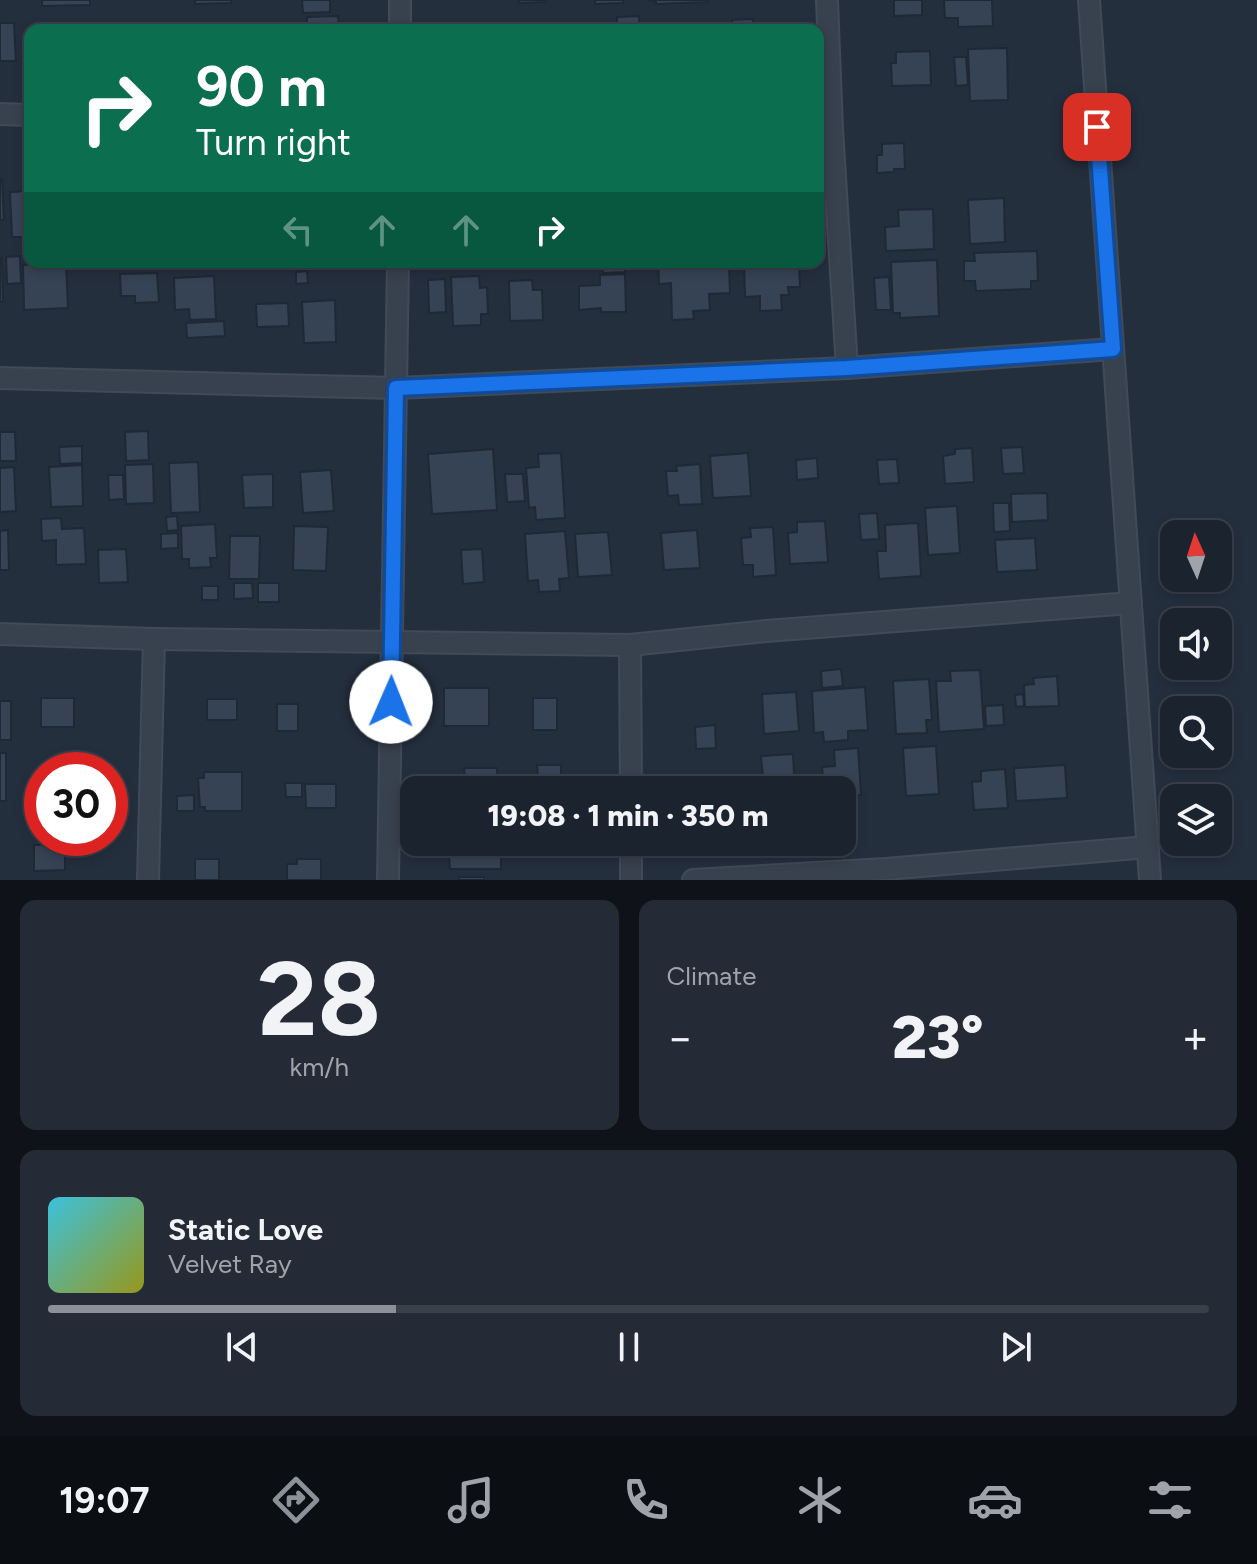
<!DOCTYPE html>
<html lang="en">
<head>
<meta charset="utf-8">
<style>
  :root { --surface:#1b232e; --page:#242b36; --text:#f1f3f6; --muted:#a0a4aa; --line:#39404a; --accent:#8c9099 }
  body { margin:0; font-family:Figtree,sans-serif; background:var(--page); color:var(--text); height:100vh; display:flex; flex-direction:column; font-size:30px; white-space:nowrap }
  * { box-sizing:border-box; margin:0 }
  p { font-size:26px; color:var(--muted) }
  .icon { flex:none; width:44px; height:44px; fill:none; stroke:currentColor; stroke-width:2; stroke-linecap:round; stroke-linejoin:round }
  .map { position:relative; height:880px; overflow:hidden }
  .drawer { display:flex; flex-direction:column; gap:20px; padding:20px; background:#0f1319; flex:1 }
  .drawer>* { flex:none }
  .guide { position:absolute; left:24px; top:24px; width:800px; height:244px; border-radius:16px; box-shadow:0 4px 12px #0003,0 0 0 2px var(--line); background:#0b6e4f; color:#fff; overflow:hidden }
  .needle { width:52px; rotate:357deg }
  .controls { position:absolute; left:1160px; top:520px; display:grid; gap:16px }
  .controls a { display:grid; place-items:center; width:72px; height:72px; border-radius:16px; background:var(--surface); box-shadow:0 4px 12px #0003,0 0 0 2px var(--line); font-size:40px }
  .speed { position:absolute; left:24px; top:752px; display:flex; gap:16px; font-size:40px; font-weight:700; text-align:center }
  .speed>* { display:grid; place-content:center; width:104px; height:104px; border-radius:50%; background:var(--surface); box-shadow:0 4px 12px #0003,0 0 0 2px var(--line); line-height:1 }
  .speed .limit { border:12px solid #d22; background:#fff; color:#111 }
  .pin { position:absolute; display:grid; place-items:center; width:68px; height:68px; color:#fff; margin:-34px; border-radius:16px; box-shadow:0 4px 12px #0006 }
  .me { position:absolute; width:88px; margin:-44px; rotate:1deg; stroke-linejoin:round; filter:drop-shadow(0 0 6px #0008) }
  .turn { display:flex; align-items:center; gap:28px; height:168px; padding:0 40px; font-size:36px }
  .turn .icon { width:104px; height:104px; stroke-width:2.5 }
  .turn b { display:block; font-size:56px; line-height:68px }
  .lanes { display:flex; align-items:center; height:76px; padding:0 40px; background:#0003; justify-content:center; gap:40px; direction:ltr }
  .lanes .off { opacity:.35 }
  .big { font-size:60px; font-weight:800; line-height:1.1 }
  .drawer .card { flex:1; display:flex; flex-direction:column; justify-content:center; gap:12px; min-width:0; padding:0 28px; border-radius:16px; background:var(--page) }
  .drawer .dial { align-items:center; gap:0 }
  .dial b { font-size:104px; line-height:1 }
  .song { display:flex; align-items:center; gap:24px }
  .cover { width:96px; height:96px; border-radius:12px; background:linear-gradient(135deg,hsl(190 70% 55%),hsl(60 70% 35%)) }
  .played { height:8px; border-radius:4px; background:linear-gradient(90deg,var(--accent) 30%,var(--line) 30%) }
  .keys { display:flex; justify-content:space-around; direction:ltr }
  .heat { display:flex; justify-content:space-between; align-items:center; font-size:44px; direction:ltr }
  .drawer .tiles { flex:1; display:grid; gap:20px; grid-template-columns:1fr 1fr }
  .card:last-child { grid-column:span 2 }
  .trip { position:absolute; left:400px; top:776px; width:456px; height:80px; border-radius:16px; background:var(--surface); box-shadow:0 4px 12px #0003,0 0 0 2px var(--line); font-weight:800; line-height:80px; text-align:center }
  .dock { display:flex; height:128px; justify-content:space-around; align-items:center; background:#0b0e12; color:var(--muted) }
  .dock .icon { width:56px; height:56px }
  .dock .selected { color:var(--accent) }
  .dock b { font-size:36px; color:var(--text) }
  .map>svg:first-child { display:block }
  .building { fill:#364354; stroke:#1f2835; stroke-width:2 }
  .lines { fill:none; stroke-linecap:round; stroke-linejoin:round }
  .minor-casing { stroke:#414a57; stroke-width:24 }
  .minor { stroke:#38414e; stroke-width:20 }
  .route-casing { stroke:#114b97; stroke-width:20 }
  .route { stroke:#1a73e8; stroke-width:14 }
</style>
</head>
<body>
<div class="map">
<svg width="1257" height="880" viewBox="0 0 1257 880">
  <rect width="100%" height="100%" fill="#242f3e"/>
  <g class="building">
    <polygon points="42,0 90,0 90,5 42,6"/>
    <polygon points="195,0 231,0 231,3 195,4"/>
    <polygon points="302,0 330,0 330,12 303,13"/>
    <polygon points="519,0 546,0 546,2 519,3"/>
    <polygon points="595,0 623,0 623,3 595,4"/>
    <polygon points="708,0 708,2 656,4 656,1 647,0"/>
    <polygon points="894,0 922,0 922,15 894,16"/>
    <polygon points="944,0 992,0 993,26 958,27 958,18 945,18"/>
    <polygon points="338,16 339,30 307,30 307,17"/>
    <polygon points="639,16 640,30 607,30 607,26 617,26 617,17"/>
    <polygon points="753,19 753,30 732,30 732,20"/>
    <polygon points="0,23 14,23 16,61 0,61"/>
    <polygon points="493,23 493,30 461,30 461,25"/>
    <polygon points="207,24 207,30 178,30 178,26"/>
    <polygon points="271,24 271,30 241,30 241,25"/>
    <polygon points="702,25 703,30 667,30 667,27"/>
    <polygon points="548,27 548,30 524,30 524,28"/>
    <polygon points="1007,48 1008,100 970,101 968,49"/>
    <polygon points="930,51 931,85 892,86 891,63 896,63 896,52"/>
    <polygon points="954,57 966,57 968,85 956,86"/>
    <polygon points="904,143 905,169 894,169 894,172 877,173 877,155 882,155 882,144"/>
    <polygon points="0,179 2,179 4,220 0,220"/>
    <polygon points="30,191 30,237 12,237 10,192"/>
    <polygon points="1004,198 1005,242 970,244 968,200"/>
    <polygon points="933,209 934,249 886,251 885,227 899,226 898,210"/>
    <polygon points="1037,251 1038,281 1031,281 1031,289 976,291 975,281 964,281 964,261 975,261 974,253"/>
    <polygon points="20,256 21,283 7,284 6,257"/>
    <polygon points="0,258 2,258 3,302 0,302"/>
    <polygon points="937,260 939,316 900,318 900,313 893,313 891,262"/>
    <polygon points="625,262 625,272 603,273 603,263"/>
    <polygon points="658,262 686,262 686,267 729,265 730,293 709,294 710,310 693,311 694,319 672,320 671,283 659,284"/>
    <polygon points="744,262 799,262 800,287 788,287 789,295 781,295 782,310 760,311 760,296 745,297"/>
    <polygon points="66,263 68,308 24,310 23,265"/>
    <polygon points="307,271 308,283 296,284 296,272"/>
    <polygon points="157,273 159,302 135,303 135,296 121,296 120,274"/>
    <polygon points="625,274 626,312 601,312 601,308 579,310 579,286 600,285 600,275"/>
    <polygon points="214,276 216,319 190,320 189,309 175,310 174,278"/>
    <polygon points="479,276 480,288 487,287 488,314 481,314 481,325 453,326 451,277"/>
    <polygon points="889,277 891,310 876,310 874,278"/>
    <polygon points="445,279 446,312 429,313 428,280"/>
    <polygon points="532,280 533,290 542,290 543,320 510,321 509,281"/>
    <polygon points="335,300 336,342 304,343 302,302"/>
    <polygon points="288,303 289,326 257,327 256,304"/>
    <polygon points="224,321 225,336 187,338 186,323"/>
    <polygon points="148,431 149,460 126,461 125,432"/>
    <polygon points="0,432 15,432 16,461 0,461"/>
    <polygon points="82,446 82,463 60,464 59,447"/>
    <polygon points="1022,447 1024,473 1003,474 1001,448"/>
    <polygon points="972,448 974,482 945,484 943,456 955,454 955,449"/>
    <polygon points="493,449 497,510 432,514 428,454"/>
    <polygon points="561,453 565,518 536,520 535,507 529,508 526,468 539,467 538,454"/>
    <polygon points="748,453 751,496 713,498 710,456"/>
    <polygon points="817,458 818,478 797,480 796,460"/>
    <polygon points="897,459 899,483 879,484 877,460"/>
    <polygon points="198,462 200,512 171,513 169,463"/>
    <polygon points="153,464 154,503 126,504 125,465"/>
    <polygon points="700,464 702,504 679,505 678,495 668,496 666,471 677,471 676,466"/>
    <polygon points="82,465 83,506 51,507 49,467"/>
    <polygon points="14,467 16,511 0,512 0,468"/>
    <polygon points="331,470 334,511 303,513 300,472"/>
    <polygon points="273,474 273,507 244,508 242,475"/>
    <polygon points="505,474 523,474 525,501 507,502"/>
    <polygon points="108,475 123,475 124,499 109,500"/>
    <polygon points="1047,493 1048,520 1012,522 1011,494"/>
    <polygon points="993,503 1009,503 1010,531 994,532"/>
    <polygon points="957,506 960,553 928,555 925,508"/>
    <polygon points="877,513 879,539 861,540 859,514"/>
    <polygon points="177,516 178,530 167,531 166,517"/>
    <polygon points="61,518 62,529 84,528 86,564 56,565 56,540 42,541 41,519"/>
    <polygon points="825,521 828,562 790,564 788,533 797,532 797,522"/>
    <polygon points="918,523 921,576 879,579 877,551 886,551 885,525"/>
    <polygon points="215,524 217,558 210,558 211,567 189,568 189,559 182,559 181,526"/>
    <polygon points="294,526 328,527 326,571 293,570"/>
    <polygon points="773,527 776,575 753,577 753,565 743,565 741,538 751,537 750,528"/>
    <polygon points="8,530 9,570 0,570 0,531"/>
    <polygon points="697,530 700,568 664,570 661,533"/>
    <polygon points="565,531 569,578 559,579 560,591 539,592 538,580 528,581 525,534"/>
    <polygon points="608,532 612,575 578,577 575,534"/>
    <polygon points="178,533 178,548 161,549 161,534"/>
    <polygon points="230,536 260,536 259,579 229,579"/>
    <polygon points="1035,538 1037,570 997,572 995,540"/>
    <polygon points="126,549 128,582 99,583 98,550"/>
    <polygon points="482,549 484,582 463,584 461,550"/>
    <polygon points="234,583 252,583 253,598 234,599"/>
    <rect x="258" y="583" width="21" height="19"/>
    <rect x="202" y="586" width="16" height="14"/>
    <polygon points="841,669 843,686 822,688 821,671"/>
    <polygon points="980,670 984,729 939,732 936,681 951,681 950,671"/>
    <polygon points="1057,676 1059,706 1025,707 1024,685 1034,684 1033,678"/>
    <polygon points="929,679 932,720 926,720 927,733 896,734 893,681"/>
    <polygon points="865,687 868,730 848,731 848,740 824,742 823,732 814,733 812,691"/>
    <rect x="444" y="688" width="45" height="38"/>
    <polygon points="796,692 799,731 764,734 762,694"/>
    <polygon points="1023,694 1024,706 1016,707 1015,695"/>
    <rect x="41" y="698" width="33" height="29"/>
    <rect x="533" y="698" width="24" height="32"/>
    <rect x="207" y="699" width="30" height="21"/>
    <rect x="0" y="701" width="11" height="39"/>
    <rect x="277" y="704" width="21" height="27"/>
    <polygon points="1003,705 1004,725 986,726 985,706"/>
    <polygon points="715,725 716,748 696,749 695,727"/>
    <polygon points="936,746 939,794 906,796 903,748"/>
    <polygon points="858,748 861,795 842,796 842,790 824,790 822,767 835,766 834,750"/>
    <rect x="0" y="753" width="6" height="48"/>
    <polygon points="793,754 795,790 752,790 751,779 763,778 761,756"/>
    <polygon points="537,765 561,765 561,790 527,790 527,775 538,775"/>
    <polygon points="1065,765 1067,798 1016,801 1014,768"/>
    <polygon points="464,768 497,768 498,790 458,790 458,778 465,778"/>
    <polygon points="1005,769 1008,808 974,810 972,782 981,781 981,771"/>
    <polygon points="204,772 242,772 242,811 205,811 205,807 200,807 198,778 204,778"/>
    <polygon points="285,783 302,783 302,797 286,797"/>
    <polygon points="305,784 336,784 336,808 306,808"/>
    <polygon points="194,795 194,811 177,811 177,796"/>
    <polygon points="431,842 501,842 501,869 450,869 449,856 432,856"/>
    <rect x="535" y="842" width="43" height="4"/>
    <polygon points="34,845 65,845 65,870 34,871"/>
    <rect x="195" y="859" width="24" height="21"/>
    <polygon points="297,859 321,859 321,880 287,880 287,864 297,864"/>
    <rect x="459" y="877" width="25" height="3"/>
  </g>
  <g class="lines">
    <g class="minor-casing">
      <g id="minor">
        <polyline points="827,0 832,129 847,368"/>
        <polyline points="1089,0 1150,880"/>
        <polyline points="400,30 400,0"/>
        <polyline points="0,114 30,115"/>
        <polyline points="0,378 396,388 847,368 1113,349"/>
        <polyline points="0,634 154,639 630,645 766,631 1131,603"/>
        <polyline points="630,645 631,790"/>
        <polyline points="631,842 631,880"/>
        <polyline points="148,880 154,639"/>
        <polyline points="388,880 398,262"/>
        <polyline points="693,880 886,869 1148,847"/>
      </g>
    </g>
    <use href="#minor" class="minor"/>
  </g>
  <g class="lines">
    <g class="route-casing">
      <polyline id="route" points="391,702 396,388 847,368 1113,349 1097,127"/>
    </g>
    <use href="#route" class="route"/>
  </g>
</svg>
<div class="controls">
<a><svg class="needle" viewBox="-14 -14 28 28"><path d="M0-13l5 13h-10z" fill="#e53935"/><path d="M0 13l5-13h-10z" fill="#a0a4aa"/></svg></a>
<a><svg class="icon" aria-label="sound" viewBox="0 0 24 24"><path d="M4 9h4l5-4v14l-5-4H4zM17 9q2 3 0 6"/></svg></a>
<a><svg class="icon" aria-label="search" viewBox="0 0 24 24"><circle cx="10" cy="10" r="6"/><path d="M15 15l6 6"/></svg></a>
<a><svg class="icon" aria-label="layers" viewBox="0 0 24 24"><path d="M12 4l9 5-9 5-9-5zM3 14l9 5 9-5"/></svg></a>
</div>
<div class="speed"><div class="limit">30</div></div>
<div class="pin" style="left:1097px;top:127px;background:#d93025"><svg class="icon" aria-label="arrive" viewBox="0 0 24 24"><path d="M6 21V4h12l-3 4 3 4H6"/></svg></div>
<svg class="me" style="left:391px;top:702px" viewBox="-20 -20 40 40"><circle r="19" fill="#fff"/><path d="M0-13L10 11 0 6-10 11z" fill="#1a73e8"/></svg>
<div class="trip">19:08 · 1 min · 350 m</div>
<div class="guide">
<div class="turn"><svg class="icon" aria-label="right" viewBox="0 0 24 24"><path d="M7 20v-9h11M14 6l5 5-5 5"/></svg><div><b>90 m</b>Turn right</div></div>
<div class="lanes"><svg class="icon off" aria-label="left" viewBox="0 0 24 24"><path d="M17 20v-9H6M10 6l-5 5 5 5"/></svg><svg class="icon off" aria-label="ahead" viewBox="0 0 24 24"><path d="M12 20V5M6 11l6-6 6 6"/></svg><svg class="icon off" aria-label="ahead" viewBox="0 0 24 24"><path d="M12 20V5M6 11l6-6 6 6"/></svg><svg class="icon" aria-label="right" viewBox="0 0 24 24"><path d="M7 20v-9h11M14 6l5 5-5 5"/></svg></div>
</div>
</div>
<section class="drawer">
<div class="tiles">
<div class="card dial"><b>28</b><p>km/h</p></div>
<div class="card"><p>Climate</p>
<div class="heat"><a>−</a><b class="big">23°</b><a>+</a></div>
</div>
<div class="card">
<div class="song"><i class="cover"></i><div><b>Static Love</b><p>Velvet Ray</p></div></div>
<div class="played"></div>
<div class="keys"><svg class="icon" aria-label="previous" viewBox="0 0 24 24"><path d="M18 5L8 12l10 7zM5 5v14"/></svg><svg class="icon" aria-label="pause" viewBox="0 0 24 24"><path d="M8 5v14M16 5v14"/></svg><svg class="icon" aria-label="next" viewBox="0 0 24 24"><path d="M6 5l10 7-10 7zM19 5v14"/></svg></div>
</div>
</div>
</section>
<nav class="dock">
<b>19:07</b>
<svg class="icon selected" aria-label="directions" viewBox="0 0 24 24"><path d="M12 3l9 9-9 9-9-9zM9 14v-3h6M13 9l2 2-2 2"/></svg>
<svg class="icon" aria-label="music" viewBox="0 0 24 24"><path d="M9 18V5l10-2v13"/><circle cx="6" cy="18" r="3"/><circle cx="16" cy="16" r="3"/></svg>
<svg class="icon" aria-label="phone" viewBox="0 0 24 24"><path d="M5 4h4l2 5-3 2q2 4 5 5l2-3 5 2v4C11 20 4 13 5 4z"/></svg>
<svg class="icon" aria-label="climate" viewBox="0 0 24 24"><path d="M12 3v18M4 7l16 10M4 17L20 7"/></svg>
<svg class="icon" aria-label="car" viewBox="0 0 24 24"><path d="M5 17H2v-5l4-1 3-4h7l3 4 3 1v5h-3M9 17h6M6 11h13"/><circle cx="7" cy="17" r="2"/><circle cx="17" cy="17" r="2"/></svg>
<svg class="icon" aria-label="filters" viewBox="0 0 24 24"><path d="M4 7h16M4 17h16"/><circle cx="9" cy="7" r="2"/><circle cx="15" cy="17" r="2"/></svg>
</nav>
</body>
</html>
